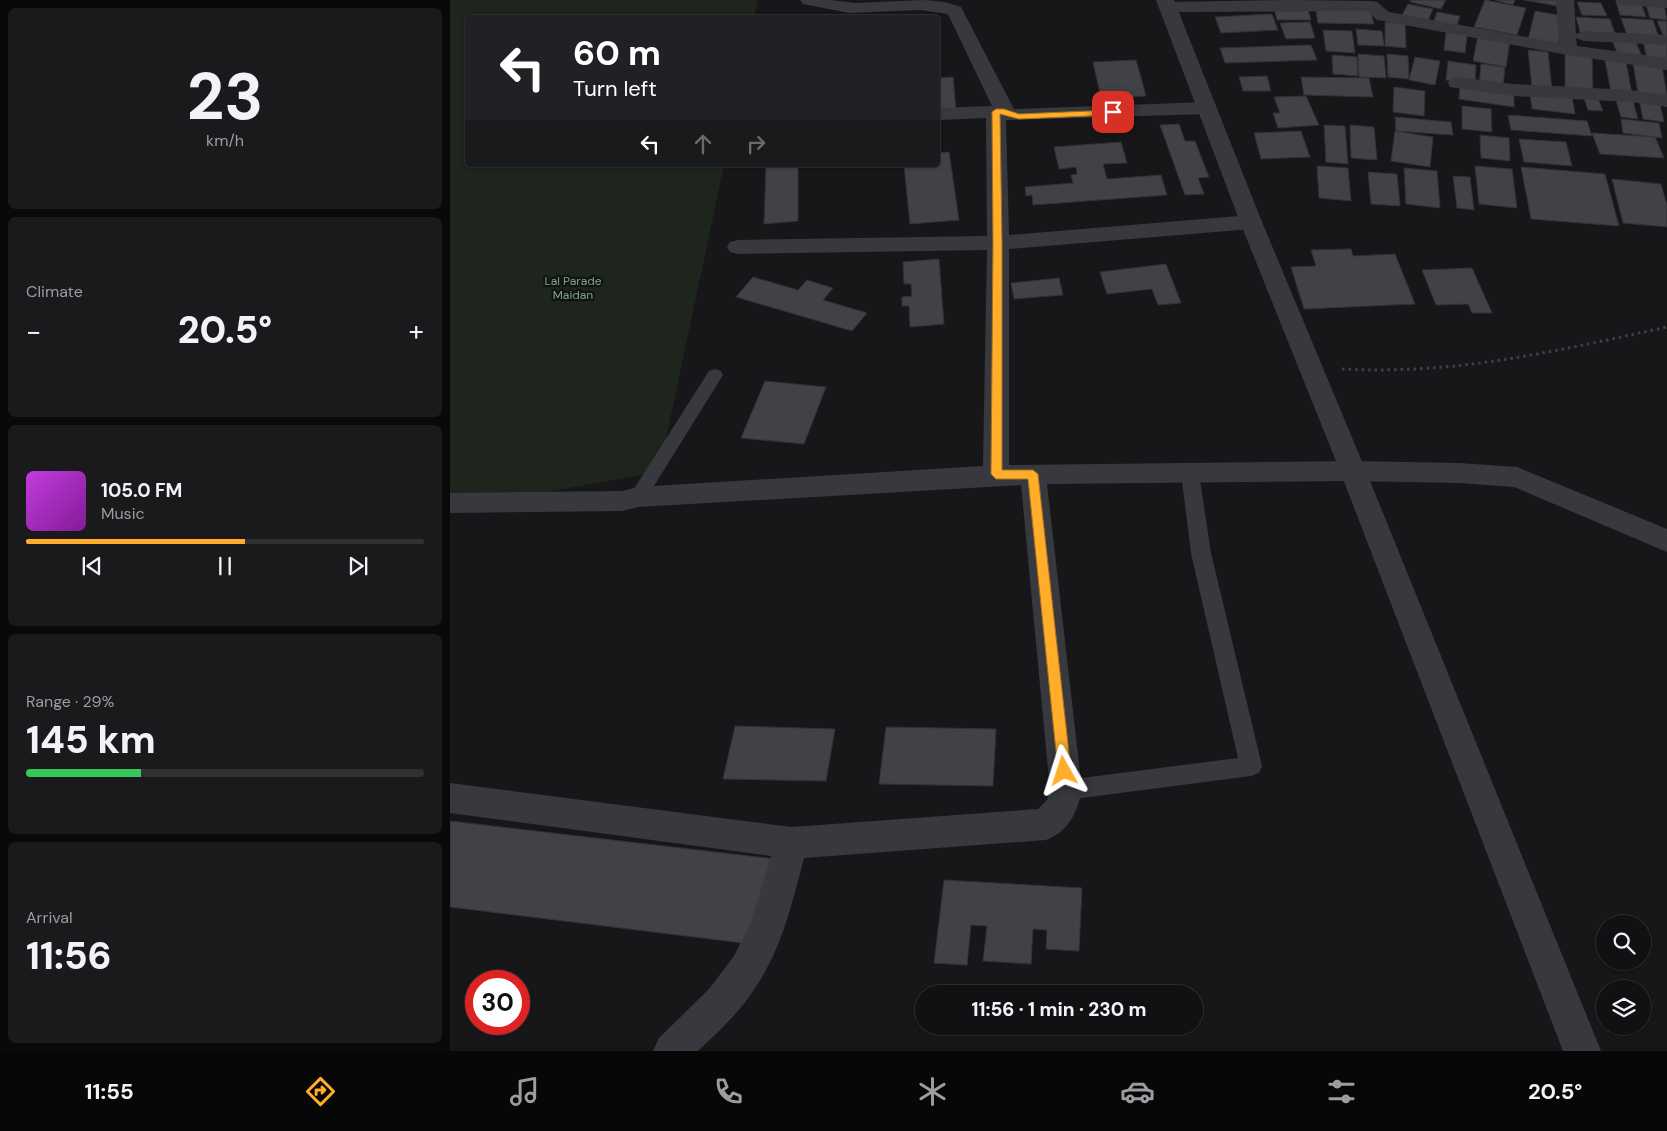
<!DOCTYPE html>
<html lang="en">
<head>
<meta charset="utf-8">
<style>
  :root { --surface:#111113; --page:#1a1a1c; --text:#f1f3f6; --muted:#9c9da0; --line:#303133; --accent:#ffad2a }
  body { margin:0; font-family:"DM Sans",sans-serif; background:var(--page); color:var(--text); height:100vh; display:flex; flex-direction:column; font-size:19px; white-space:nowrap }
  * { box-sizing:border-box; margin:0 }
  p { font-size:16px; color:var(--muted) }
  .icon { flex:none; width:28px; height:28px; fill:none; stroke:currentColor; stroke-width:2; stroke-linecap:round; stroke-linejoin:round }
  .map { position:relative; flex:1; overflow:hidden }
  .panel { display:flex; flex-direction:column; gap:8px; padding:8px; background:#09090a; width:450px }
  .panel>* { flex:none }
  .guide { position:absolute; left:15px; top:15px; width:475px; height:152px; border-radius:5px; box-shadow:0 1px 4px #0004,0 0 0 1px var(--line); background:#202124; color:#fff; overflow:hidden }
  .controls { position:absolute; left:1146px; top:915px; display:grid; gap:10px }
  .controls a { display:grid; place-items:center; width:55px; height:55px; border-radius:50%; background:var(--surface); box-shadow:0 1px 4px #0004,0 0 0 1px var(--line); font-size:25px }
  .speed { position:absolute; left:15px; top:970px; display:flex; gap:10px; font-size:25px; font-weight:700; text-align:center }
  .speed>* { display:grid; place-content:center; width:65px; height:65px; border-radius:50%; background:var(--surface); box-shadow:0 1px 4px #0004,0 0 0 1px var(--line); line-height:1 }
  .speed .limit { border:8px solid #d22; background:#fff; color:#111 }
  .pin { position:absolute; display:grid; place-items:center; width:42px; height:42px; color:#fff; margin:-21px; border-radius:10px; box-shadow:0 2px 8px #0006 }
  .me { position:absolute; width:55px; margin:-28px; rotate:354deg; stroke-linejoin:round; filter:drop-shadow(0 0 4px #0008) }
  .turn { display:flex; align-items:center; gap:18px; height:105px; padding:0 25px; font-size:22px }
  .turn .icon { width:65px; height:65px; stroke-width:2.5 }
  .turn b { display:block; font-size:35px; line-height:42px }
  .lanes { display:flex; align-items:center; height:48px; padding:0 25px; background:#0003; justify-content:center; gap:25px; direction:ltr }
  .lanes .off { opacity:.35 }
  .big { font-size:38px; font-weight:800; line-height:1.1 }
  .panel .card { flex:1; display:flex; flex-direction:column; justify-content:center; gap:8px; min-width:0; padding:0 18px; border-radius:8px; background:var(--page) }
  .panel .dial { align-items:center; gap:0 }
  .dial b { font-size:65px; line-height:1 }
  .song { display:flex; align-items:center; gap:15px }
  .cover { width:60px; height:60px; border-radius:8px; background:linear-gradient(135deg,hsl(290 70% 55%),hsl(290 70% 35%)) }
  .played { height:5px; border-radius:2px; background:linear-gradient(90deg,var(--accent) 55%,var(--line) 55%) }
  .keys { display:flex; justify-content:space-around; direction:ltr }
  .heat { display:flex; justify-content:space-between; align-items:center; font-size:28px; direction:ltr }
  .charge { height:8px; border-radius:4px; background:linear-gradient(90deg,#34c759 29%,var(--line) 0) }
  .trip { position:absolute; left:465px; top:985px; width:288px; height:50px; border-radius:25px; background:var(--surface); box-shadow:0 1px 4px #0004,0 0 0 1px var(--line); font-weight:800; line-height:50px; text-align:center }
  .dock { display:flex; height:80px; justify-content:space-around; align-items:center; background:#070708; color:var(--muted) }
  .dock .icon { width:35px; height:35px }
  .dock .current { color:var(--accent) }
  .dock b { font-size:22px; color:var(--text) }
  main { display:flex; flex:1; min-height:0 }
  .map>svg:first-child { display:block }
  .green { fill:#1d251d }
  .building { fill:#414247; stroke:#313136 }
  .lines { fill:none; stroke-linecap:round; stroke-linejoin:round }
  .path { stroke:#3e4046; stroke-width:3; stroke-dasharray:2.5 4; stroke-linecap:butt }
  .service { fill:#38393f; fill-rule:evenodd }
  .minor { fill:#38393f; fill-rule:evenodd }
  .tertiary { fill:#38393f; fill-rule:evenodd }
  .route { fill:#ffad2a; stroke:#a6701b }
  .labels { text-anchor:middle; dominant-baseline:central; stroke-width:4.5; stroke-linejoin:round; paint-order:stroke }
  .park-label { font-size:12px; fill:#7ea67f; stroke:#121214 }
</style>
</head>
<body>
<main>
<section class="panel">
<div class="card dial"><b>23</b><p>km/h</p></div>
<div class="card"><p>Climate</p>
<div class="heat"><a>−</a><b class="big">20.5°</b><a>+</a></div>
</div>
<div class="card">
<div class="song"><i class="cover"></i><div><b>105.0 FM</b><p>Music</p></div></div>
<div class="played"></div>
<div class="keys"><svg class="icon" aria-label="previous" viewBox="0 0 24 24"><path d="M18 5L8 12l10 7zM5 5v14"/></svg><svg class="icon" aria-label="pause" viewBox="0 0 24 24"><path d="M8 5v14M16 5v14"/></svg><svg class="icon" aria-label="next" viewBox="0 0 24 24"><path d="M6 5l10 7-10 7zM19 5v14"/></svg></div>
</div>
<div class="card"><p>Range · 29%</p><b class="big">145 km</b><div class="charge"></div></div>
<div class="card"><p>Arrival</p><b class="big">11:56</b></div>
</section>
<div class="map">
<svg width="1217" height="1051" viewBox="0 0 1217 1051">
  <rect width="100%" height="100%" fill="#171719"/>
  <polygon class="green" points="0,0 308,0 304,17 18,18 18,165 274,165 209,472 0,509"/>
  <g class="building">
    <polygon points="961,0 996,0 991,9 960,2"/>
    <polygon points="1035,0 1076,8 1067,35 1024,27"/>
    <polygon points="1045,0 1065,0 1063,5"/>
    <polygon points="1074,0 1109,0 1107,6"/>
    <polygon points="1166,1 1191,3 1196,17 1170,15"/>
    <polygon points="1127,2 1151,3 1157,16 1132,15"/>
    <polygon points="1195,2 1214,4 1217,20 1200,18"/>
    <polygon points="958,4 983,9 977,23 951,17"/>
    <polygon points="865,6 919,7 924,24 868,23"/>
    <polygon points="824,7 857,7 861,20 827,20"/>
    <polygon points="1085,11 1114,16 1108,45 1078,40"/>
    <polygon points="987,12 1010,16 1006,28 983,24"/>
    <polygon points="822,14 828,30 771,33 765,17"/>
    <polygon points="1126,17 1160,19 1166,37 1131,35"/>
    <polygon points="1171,18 1203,20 1209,38 1177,35"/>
    <polygon points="1207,21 1217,21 1217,40 1215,39"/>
    <polygon points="860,22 865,38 836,39 830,23"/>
    <polygon points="935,22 955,23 956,48 935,46"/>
    <polygon points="906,29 932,31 934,46 908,45"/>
    <polygon points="873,30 902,31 905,53 876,51"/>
    <polygon points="996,32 1017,35 1015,53 994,50"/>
    <polygon points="1028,35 1060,40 1056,67 1023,61"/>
    <polygon points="1162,40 1186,42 1192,57 1168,55"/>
    <polygon points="1193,40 1217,42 1217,61 1197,59"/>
    <polygon points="861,45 867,60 775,63 770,48"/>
    <polygon points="1078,50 1098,52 1102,90 1082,88"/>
    <polygon points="1115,52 1142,56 1143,93 1115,89"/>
    <polygon points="908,54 934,56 936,78 909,77"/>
    <polygon points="937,54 958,56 959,79 938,77"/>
    <polygon points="882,55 907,57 908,76 883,74"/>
    <polygon points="965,57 990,61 985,85 959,80"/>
    <polygon points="686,60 696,96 651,98 643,62"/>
    <polygon points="1155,60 1176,62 1182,94 1161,92"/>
    <polygon points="998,61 1026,65 1025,84 996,80"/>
    <polygon points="1183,63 1212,66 1217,96 1188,93"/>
    <polygon points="1031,64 1055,67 1053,88 1029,85"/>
    <polygon points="817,76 821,91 793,91 789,77"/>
    <polygon points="503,77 506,110 488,111 488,78"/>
    <polygon points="851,77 919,78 923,97 854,95"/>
    <polygon points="1010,85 1064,93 1064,107 1009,99"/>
    <polygon points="944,87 975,91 974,116 943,112"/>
    <polygon points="1080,93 1122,97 1125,114 1082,109"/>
    <polygon points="1133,95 1147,96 1153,111 1138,110"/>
    <polygon points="856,96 869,125 828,128 823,113 830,113 824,97"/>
    <polygon points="1165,97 1182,98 1188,119 1171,117"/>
    <polygon points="1189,98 1209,100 1214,122 1193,119"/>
    <polygon points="1012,106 1041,109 1042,132 1012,129"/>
    <polygon points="1058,115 1137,121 1142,136 1061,130"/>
    <polygon points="945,117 1001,122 1003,135 946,131"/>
    <polygon points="1171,119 1209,123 1212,138 1173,133"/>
    <polygon points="729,124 735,141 745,141 759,177 748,178 754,194 735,195 710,125"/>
    <polygon points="874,125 895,126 898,164 876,162"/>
    <polygon points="900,125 924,127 927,160 901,158"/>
    <polygon points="851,131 860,157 811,159 804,133"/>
    <polygon points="945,131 983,137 980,167 941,161"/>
    <polygon points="1142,133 1205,137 1214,158 1150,154"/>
    <polygon points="1030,135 1059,138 1060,161 1031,158"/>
    <polygon points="1069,139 1116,142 1122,166 1074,162"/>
    <polygon points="671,142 677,163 653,164 657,179 711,175 717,195 583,205 582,195 576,196 575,187 623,183 621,175 627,174 626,167 609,169 604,147"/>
    <polygon points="499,152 509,220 460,224 454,165 488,165 488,153"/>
    <polygon points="316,165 348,165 348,221 314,224"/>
    <polygon points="867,166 898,168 901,201 869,198"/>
    <polygon points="1025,166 1062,169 1067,208 1029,204"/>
    <polygon points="1071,167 1155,174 1169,226 1081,219"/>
    <polygon points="954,168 987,171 990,208 956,204"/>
    <polygon points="918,172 947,174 950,206 921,204"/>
    <polygon points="1003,176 1020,177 1024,210 1007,208"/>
    <polygon points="1162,179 1211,184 1217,205 1217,227 1173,223"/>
    <polygon points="901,249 903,256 945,254 965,304 854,309 841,267 866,266 861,250"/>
    <polygon points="489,259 494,324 460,327 459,306 452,306 452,297 462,296 461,284 454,284 453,262"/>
    <polygon points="716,264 731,303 708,305 702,289 657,294 650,272"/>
    <polygon points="1022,268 1042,313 1022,313 1018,304 986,305 972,270"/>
    <polygon points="303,277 348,290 357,280 383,288 373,300 417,313 402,331 286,297"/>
    <polygon points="609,278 613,295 564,299 561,283"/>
    <polygon points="315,381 376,387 354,444 291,438"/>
    <polygon points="285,726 385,729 376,781 273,779"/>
    <polygon points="436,727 546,729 543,786 429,784"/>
    <polygon points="0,821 325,859 301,944 0,907"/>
    <polygon points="494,880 632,888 629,951 596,949 597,930 583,929 581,964 533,961 537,926 521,925 517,965 484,963"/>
  </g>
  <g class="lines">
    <path class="path" d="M 892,369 C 1007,375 1106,351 1217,327"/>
    <g class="service">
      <polygon points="265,369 271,371 273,375 194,502 188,504 182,502 179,497 182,492 259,371"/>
      <polygon points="740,466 746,468 749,473 761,553 812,766 809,773 801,776 616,800 608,797 605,790 608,783 616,780 788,758 741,553 731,473 734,468"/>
    </g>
    <g class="minor">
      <path d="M 350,0 L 381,0 L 405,3 L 474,0 L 495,2 L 511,7 L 564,109 L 757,102 L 764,104 L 767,108 L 764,112 L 757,114 L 556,120 L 559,235 L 801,215 L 809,217 L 812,222 L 809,227 L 801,229 L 559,249 L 559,465 L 903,461 L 1009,463 L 1067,467 L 1217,529 L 1217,552 L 1064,487 L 1009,483 L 903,481 L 597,484 L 632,790 C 627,813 619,831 596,840 L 354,858 C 342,904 331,952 303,991 C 288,1014 268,1032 248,1051 L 203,1051 L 209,1038 L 259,989 L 284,956 L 300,924 L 321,856 L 0,813 L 0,783 L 342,827 L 588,809 L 597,800 L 600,790 L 571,485 L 188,507 L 172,511 L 0,513 L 0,493 L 172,491 L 188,487 L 533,466 L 537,250 L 288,254 L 280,252 L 277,247 L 280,242 L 288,240 L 537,236 L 536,118 L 488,120 L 488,108 L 542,106 L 498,14 L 470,10 L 399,13 L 353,4 Z"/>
      <polygon points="842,0 921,1 927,2 939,12 1109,43 1106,0 1124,0 1126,34 1134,31 1217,35 1217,45 1134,41 1126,38 1127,46 1217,58 1217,70 1118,55 933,21 927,20 917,11 718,12 712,11 709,7 712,3 718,2"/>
      <polygon points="1165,0 1217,0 1217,8 1174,5 1168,4"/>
      <polygon points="1007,77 1063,84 1181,90 1217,95 1217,107 1181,102 1063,96 1000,87 998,83 1000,79"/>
    </g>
    <polygon class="tertiary" points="706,0 724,0 812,222 916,471 1151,1051 1113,1051 890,471 790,222"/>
  </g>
  <polygon class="route" points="546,109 554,109 569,114 663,110 667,112 663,115 569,119 550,114 552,243 552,470 583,470 588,474 621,771 619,776 614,777 610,776 608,771 578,479 546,479 541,474 543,243 542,112"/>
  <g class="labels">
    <g class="park-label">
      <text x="123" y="281">Lal Parade<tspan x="123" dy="14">Maidan</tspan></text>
    </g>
  </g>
</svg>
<div class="controls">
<a><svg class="icon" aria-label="search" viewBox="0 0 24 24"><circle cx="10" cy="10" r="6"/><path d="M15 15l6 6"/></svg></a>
<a><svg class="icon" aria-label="layers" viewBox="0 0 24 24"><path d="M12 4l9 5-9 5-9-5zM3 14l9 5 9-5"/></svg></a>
</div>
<div class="speed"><div class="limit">30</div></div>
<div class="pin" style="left:663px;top:112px;background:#d93025"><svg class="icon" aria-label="arrive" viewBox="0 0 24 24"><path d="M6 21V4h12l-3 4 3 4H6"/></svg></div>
<svg class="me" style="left:614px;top:771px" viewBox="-20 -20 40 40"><path d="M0-17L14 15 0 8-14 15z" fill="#ffad2a" stroke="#fff" stroke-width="4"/></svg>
<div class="trip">11:56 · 1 min · 230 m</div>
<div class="guide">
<div class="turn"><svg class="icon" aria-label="left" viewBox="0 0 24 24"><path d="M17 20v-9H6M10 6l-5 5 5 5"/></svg><div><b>60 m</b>Turn left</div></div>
<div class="lanes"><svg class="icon" aria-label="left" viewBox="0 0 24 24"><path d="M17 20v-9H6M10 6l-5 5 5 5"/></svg><svg class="icon off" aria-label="ahead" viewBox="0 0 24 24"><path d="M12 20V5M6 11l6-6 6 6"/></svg><svg class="icon off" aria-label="right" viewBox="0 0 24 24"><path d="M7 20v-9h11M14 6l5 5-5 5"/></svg></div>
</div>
</div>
</main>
<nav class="dock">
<b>11:55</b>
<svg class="icon current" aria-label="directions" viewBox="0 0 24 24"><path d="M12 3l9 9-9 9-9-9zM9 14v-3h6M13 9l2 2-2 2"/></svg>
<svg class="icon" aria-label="music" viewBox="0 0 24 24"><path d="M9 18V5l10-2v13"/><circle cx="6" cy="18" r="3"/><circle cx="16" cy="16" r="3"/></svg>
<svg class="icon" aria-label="phone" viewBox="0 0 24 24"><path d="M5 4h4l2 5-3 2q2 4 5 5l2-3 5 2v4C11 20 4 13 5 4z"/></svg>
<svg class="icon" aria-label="climate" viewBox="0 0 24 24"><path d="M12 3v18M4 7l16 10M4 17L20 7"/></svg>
<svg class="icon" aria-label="car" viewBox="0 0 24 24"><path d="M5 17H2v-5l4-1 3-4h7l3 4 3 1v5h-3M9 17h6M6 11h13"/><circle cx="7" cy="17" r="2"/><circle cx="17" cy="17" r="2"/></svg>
<svg class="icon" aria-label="filters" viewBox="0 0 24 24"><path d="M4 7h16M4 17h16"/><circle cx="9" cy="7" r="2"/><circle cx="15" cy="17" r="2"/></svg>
<b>20.5°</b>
</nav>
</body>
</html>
